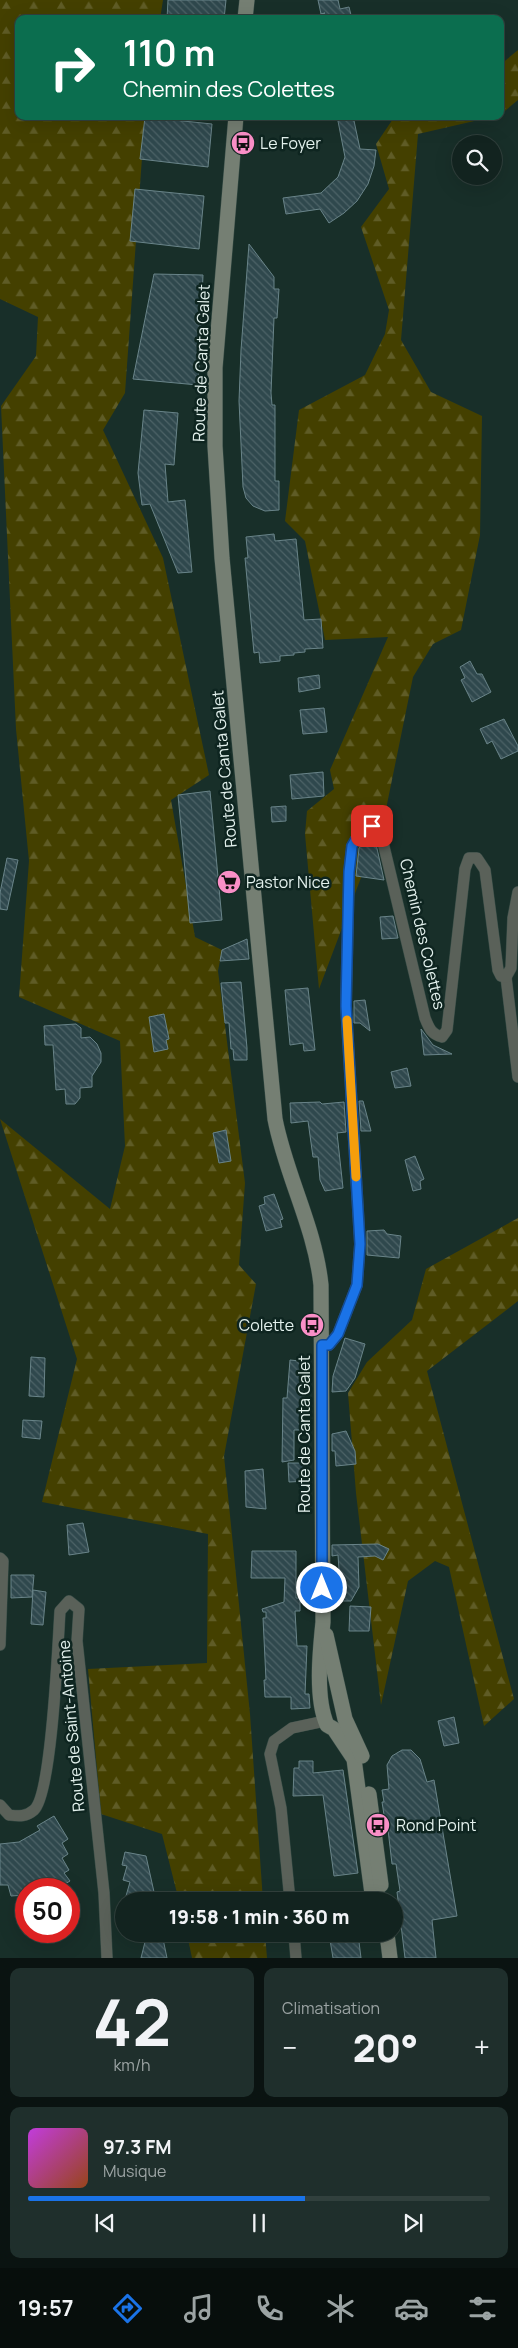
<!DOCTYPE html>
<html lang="fr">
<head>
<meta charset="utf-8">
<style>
  :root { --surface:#12231f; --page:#1f2f2c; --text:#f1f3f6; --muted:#9ca4a4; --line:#31403d; --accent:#1a73e8 }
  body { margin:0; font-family:Manrope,sans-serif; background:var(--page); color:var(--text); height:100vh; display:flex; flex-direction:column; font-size:19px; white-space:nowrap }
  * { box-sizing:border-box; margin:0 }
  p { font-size:16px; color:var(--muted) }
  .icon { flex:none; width:28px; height:28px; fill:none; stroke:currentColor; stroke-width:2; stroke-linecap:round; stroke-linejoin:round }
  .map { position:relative; height:1958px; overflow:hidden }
  .drawer { display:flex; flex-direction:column; gap:10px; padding:10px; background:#0a1311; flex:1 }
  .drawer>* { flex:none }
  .hud { position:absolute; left:15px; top:15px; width:489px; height:105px; border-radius:10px; box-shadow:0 5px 20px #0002,0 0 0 1px var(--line); background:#0b6e4f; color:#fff; overflow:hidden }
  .tools { position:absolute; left:452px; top:135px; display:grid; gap:10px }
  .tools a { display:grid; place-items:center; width:50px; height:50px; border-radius:50%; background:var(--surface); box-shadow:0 5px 20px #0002,0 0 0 1px var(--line); font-size:25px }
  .speed { position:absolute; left:15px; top:1878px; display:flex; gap:10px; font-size:25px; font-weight:700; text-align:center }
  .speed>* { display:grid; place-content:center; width:65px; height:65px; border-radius:50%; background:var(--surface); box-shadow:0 5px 20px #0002,0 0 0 1px var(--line); line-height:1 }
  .speed .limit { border:8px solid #d22; background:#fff; color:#111 }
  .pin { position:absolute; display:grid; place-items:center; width:42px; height:42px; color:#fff; margin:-21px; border-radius:10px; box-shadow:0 2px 8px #0006 }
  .me { position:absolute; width:55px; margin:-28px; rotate:0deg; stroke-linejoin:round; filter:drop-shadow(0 0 4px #0008) }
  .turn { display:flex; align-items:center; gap:18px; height:105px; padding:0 25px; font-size:22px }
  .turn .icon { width:65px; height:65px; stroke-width:2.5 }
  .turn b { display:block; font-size:35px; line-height:42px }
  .big { font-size:38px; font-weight:800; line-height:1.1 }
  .drawer .card { flex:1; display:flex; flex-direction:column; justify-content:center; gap:8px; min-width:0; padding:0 18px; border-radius:10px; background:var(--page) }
  .drawer .dial { align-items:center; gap:0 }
  .dial b { font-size:65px; line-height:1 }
  .song { display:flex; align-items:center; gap:15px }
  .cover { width:60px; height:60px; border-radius:8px; background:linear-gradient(135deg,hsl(290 70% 55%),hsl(20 70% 35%)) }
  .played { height:5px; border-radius:2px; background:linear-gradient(90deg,var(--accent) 60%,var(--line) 60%) }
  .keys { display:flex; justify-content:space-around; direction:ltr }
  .heat { display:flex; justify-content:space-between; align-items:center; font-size:28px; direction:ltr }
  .drawer .tiles { flex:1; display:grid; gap:10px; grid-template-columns:1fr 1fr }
  .card:last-child { grid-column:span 2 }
  .trip { position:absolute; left:115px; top:1892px; width:288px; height:50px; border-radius:25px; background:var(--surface); box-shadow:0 5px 20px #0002,0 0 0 1px var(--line); font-weight:800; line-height:50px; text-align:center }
  .tab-bar { display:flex; height:80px; justify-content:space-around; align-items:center; background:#070e0c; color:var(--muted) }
  .tab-bar .icon { width:35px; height:35px }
  .tab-bar .on { color:var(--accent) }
  .tab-bar b { font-size:22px; color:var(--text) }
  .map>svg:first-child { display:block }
  .forest { fill:url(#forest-firs) }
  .building { fill:url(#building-back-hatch); stroke:#698489 }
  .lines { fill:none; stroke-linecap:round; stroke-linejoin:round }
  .street-casing { stroke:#344a44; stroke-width:12 }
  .secondary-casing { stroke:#344a44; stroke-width:16 }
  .street { stroke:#5a6159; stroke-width:11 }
  .secondary { stroke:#757f73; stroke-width:15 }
  .route-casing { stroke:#114b97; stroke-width:12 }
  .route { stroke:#1a73e8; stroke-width:9 }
  .slow { stroke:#f59e0b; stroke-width:9 }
  .labels { text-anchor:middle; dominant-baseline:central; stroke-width:5; stroke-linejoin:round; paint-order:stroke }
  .poi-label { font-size:16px; fill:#e3f1ed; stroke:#0e2520; text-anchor:start }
  .street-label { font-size:16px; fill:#e3f1ed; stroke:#0e2520 }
</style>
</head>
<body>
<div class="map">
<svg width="518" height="1958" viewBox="0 0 518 1958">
  <defs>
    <pattern id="forest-firs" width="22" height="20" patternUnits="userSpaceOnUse" patternTransform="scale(1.25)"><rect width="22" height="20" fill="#444000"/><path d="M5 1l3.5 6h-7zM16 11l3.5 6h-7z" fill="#5f5c26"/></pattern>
    <pattern id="building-back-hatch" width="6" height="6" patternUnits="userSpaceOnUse" patternTransform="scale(1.25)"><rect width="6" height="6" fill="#2f484d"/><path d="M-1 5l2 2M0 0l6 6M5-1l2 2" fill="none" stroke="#4d6367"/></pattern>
  </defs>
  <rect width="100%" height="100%" fill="#182f29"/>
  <g class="forest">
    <polygon points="0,0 163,0 160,19 19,19 19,116 145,116 125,393 103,430 163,558 209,775 171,800 195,937 222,950 218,971 245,1183 239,1265 256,1284 224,1456 250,1714 263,1901 179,1901 162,1834 101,1814 88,1669 207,1663 208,1534 42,1502 77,1359 0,1119 110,1209 125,1146 120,1041 19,997 29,861 16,729 1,406 36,356 38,317 0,299"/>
    <polygon points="518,50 518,100 500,115 500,65"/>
    <polygon points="395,116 496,116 418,134 401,340 431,392 482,416 480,535 461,630 433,644 413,677 385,814 319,989 305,834 307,811 334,789 330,770 388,637 325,640 305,541 285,521 299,410 365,375 385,334 389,310 361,227 389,189 376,144"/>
    <polygon points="518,1218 518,1301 427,1371 514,1699 484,1726 449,1567 435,1561 408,1581 381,1705 356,1493 348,1393 367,1362 412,1320 426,1269"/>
    <polygon points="187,1934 265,1934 267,1958 192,1958"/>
  </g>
  <g class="building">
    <polygon points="168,0 226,0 224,19 167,19"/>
    <polygon points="318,0 338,0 340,9 349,7 352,19 318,19 318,15 325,13 321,14"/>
    <polygon points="337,116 353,116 360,149 376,150 374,166 368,184 357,201 344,213 329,223 320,209 286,214 283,198 321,193 338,177 345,157"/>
    <polygon points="145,117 212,124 208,167 140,159"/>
    <polygon points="135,189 204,196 199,249 130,241"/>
    <polygon points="249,244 274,277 274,289 279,289 277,318 274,318 271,393 272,405 275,405 275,481 279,481 279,510 265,511 253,506 246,498 243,487 239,401 241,350"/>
    <polygon points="154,274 203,275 198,385 133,379"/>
    <polygon points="144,410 178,413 174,465 165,464 168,502 185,500 192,572 178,573 150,504 142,505 138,473"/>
    <polygon points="274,534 275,541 296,539 304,620 321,619 323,648 305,649 305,652 294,653 294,655 280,656 280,661 260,663 259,652 254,653 245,558 248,558 246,537"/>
    <polygon points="470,661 477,674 482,674 491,692 472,702 461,680 465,678 460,667"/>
    <polygon points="319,675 320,688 299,692 298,678"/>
    <polygon points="324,708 327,732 303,734 300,710"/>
    <polygon points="504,719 518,746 518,751 501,759 492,741 487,744 480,729"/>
    <polygon points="323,772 324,796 292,799 290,775"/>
    <polygon points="210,791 222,920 190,923 178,795"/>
    <polygon points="286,806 286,821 272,822 271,807"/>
    <polygon points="369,834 374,835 384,880 356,876 359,848"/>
    <polygon points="7,858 18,860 7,910 0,909 0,893"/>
    <polygon points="393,916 398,938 382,939 380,917"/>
    <polygon points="247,939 249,959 220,961 222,950"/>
    <polygon points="241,982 247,1048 247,1060 234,1060 233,1049 231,1049 229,1023 225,1023 221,983"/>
    <polygon points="308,988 315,1050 304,1051 303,1043 290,1045 285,990"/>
    <polygon points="365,1000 370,1031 360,1023 354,1023 354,1001"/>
    <polygon points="164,1014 169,1039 166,1040 168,1049 154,1052 149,1017"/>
    <polygon points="76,1024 81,1028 81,1038 90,1037 97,1044 101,1053 101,1062 92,1076 92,1087 80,1088 80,1098 75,1104 66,1104 65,1089 56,1090 53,1045 45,1045 44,1026"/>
    <polygon points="421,1029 433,1045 452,1054 424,1055"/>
    <polygon points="407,1068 411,1086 395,1088 391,1072"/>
    <polygon points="359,1101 363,1101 371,1131 361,1131"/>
    <polygon points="320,1102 322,1104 344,1102 346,1132 337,1133 343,1188 325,1191 320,1180 318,1157 313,1157 308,1121 291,1123 290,1103"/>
    <polygon points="226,1130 231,1161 219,1163 213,1133"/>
    <polygon points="415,1156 424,1179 420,1181 421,1189 413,1191 405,1160"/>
    <polygon points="274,1194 283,1219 280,1220 282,1227 266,1231 259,1206 265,1204 264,1197"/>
    <polygon points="384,1230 387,1234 401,1236 399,1258 367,1255 367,1231"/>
    <polygon points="345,1338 365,1344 355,1378 346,1391 332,1392 333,1376"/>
    <polygon points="31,1357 45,1358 44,1397 29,1396"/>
    <polygon points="290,1360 310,1362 308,1383 304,1383 304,1430 294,1430 294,1460 282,1462 283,1398 287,1398"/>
    <polygon points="23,1420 42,1421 40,1439 22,1437"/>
    <polygon points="346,1431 355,1451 356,1464 336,1466 335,1451 332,1451 332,1434"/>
    <polygon points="288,1463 307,1463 307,1481 289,1482"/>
    <polygon points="263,1469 266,1509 246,1507 245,1471"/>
    <polygon points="83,1523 89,1552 69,1555 67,1525"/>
    <polygon points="378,1544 389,1549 383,1560 375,1556 358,1557 359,1587 351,1601 341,1601 338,1555 332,1556 332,1545"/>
    <polygon points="252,1551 296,1551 296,1598 300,1598 300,1611 295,1611 297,1646 307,1646 305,1694 309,1694 310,1708 291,1709 291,1697 265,1697 264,1680 266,1680 263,1618 266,1618 266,1612 263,1612 262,1609 284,1602 285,1578 251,1578"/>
    <polygon points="11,1575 34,1575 32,1597 11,1598"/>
    <polygon points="33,1590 46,1592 43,1625 31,1624"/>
    <polygon points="350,1606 371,1607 369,1631 349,1631"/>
    <polygon points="454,1717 459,1743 444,1746 438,1721"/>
    <polygon points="402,1750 411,1750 420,1759 427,1782 434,1780 457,1916 432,1920 436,1958 405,1958 397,1892 400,1891 396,1864 392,1864 387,1821 385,1821 382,1802 384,1802 382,1790 389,1789 387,1765 392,1756"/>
    <polygon points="299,1761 313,1761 313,1773 343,1770 358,1873 334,1876 323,1795 293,1796 294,1768 299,1768"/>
    <polygon points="54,1816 68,1839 62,1843 68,1854 62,1858 69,1870 64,1873 70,1881 65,1884 68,1889 26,1889 26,1895 11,1896 8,1885 0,1885 0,1844 19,1842 40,1830 37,1826"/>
    <polygon points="125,1852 146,1856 156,1901 132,1901 133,1898 126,1896 130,1882 123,1880 127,1866 122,1865"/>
    <polygon points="147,1934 162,1934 167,1958 141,1958"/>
    <polygon points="329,1934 358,1934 361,1958 333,1958"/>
  </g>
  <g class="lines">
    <g class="street-casing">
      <g id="street">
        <polyline points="506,977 518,1077"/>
        <path d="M 322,1345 L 329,1345 L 338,1334 L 357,1285 L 360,1244 L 346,1006 L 349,872 L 352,846 L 360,832 L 366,826 L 372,826 L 380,830 L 425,1018 C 429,1028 431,1034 442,1037 L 447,1030 L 465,869 L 469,858 L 477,858 L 485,870 L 498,970 L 501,976 L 506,977 L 511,968 L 513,918 L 518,892"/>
        <polyline points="0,1558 3,1561 0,1645"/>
        <path d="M 0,1805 L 9,1815 C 19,1816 26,1817 34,1810 C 52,1794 58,1641 60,1611 L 69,1601 L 79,1609 L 77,1641 L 104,1893 L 107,1958"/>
        <polyline points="290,1901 281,1808 270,1754 274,1741 292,1728 325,1721"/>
        <polyline points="294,1934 296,1958"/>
      </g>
    </g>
    <g class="secondary-casing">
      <g id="secondary">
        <polyline points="245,19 247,0"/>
        <path d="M 236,116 L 215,368 L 215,446 L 222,558 L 275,1119 C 286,1176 315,1227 321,1285 L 323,1622 C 320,1651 315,1698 327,1725 L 334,1729 L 354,1759 L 373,1901"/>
        <polyline points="326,1635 345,1719 362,1756"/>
        <polyline points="369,1794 381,1885"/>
        <polyline points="387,1934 390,1958"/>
      </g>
    </g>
    <use href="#street" class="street"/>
    <use href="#secondary" class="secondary"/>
  </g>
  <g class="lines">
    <g class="route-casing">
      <polyline id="route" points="322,1588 322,1345 329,1345 338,1334 357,1285 360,1244 346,1006 349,872 352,846 360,832 366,826 372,826"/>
    </g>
    <use href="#route" class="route"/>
    <polyline class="slow" points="347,1020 356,1177"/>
  </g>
  <defs>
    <g id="bus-disc" transform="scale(1.25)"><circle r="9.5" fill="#fa8fc7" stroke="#0e2520"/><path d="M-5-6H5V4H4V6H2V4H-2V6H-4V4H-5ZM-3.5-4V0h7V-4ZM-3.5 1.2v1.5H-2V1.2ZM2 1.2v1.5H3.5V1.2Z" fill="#111"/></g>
    <g id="supermarket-disc" transform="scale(1.25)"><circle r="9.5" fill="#fa8fc7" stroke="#0e2520"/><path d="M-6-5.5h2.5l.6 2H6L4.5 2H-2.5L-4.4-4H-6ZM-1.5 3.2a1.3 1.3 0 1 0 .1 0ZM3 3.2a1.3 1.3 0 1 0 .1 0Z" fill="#111"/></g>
  </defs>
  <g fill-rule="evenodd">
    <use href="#bus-disc" x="243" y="143"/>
    <use href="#supermarket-disc" x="229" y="882"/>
    <use href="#bus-disc" x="312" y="1325"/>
    <use href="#bus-disc" x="378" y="1825"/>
  </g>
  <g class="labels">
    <g class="poi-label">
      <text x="260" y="143">Le Foyer</text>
      <text x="246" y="882">Pastor Nice</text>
      <text x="294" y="1325" text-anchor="end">Colette</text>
      <text x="396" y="1825">Rond Point</text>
    </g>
    <g class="street-label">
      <text transform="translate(201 363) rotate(-88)">Route de Canta Galet</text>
      <text transform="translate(224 769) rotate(-95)">Route de Canta Galet</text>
      <text transform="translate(423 934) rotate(77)">Chemin des Colettes</text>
      <text transform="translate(304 1434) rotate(-90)">Route de Canta Galet</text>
      <text transform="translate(71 1726) rotate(-95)">Route de Saint-Antoine</text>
    </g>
  </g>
</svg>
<div class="tools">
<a><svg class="icon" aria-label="search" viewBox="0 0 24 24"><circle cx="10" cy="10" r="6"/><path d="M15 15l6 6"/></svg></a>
</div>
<div class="speed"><div class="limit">50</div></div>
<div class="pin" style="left:372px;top:826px;background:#d93025"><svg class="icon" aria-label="arrive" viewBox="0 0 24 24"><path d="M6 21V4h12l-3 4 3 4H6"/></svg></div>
<svg class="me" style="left:322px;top:1588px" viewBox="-20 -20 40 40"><circle r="17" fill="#1a73e8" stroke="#fff" stroke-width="3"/><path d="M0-11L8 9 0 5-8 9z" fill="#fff"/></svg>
<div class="trip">19:58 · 1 min · 360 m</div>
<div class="hud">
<div class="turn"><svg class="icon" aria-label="right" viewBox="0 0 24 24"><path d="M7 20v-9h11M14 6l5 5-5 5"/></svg><div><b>110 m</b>Chemin des Colettes</div></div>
</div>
</div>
<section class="drawer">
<div class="tiles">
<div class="card dial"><b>42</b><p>km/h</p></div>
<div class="card"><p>Climatisation</p>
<div class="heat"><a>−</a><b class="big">20°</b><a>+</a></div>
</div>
<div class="card">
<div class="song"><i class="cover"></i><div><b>97.3 FM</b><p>Musique</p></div></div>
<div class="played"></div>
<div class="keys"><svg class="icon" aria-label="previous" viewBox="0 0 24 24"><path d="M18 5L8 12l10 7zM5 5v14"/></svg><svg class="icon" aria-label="pause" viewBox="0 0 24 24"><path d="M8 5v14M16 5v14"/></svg><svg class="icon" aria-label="next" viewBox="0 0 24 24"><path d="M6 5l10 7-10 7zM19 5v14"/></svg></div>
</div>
</div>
</section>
<nav class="tab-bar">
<b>19:57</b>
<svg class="icon on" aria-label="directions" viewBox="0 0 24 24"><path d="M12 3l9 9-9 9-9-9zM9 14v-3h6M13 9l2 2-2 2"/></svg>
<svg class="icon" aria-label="music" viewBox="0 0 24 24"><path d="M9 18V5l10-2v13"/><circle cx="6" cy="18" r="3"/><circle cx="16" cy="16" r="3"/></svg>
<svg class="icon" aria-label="phone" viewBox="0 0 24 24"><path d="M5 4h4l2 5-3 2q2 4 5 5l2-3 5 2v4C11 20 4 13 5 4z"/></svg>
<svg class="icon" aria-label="climate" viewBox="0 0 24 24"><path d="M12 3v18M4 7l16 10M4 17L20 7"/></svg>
<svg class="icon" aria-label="car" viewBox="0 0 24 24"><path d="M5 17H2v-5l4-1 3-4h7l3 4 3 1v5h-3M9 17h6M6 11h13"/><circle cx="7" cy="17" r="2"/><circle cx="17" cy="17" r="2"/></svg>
<svg class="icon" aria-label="filters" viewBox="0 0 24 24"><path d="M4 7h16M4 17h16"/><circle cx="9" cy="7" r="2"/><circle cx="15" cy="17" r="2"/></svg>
</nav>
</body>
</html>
